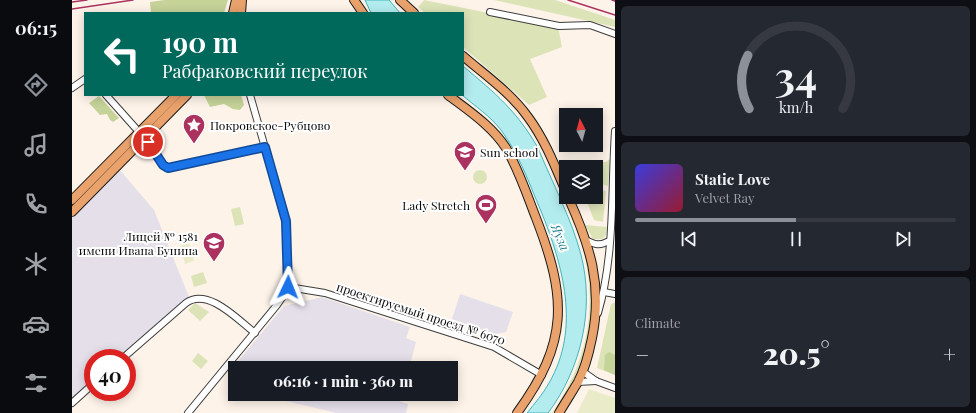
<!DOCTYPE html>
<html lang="en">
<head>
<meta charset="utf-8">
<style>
  :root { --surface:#171b24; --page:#242831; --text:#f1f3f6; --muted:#9ea1a6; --line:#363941; --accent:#8c9099 }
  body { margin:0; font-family:"Playfair Display",serif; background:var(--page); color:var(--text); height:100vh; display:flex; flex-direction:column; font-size:15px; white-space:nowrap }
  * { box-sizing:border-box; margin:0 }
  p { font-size:13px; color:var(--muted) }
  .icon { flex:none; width:22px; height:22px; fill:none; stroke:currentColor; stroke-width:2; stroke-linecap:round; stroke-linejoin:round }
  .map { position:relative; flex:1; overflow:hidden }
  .sheet { display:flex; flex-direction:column; gap:6px; padding:6px; background:#0d0f14; width:361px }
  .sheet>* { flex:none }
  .banner { position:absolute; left:12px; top:12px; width:380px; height:84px; border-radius:0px; box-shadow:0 2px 10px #0003; background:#00695c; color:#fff; overflow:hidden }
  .needle { width:26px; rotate:354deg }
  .controls { position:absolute; left:487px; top:108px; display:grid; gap:8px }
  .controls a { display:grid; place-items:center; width:44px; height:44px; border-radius:0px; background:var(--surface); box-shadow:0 2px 10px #0003; font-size:20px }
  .speed { position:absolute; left:12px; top:349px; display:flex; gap:8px; font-size:20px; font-weight:700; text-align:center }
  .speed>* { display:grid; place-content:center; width:52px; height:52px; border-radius:50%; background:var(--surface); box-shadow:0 2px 10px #0003; line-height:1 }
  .speed .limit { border:6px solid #d22; background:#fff; color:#111 }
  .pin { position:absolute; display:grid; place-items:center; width:34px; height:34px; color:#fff; margin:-17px; border:2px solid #fff; border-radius:50%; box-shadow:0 1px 4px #0007 }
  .me { position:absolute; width:44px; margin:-22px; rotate:2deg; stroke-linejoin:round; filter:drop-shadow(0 0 3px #0008) }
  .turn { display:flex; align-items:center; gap:14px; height:84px; padding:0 12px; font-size:18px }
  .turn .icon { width:52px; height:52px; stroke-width:2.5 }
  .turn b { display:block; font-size:28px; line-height:34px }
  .big { font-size:30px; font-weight:800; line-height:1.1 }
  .sheet .card { flex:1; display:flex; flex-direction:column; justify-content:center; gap:6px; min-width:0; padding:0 14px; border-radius:6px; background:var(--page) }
  .sheet .dial { align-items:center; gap:0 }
  .dial svg { height:104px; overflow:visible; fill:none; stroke:var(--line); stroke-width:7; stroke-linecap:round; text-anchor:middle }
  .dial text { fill:var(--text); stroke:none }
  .song { display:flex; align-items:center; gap:12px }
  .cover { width:48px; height:48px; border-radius:6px; background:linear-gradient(135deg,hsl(240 70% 55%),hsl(350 70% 35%)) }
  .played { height:4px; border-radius:2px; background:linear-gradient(90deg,var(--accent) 50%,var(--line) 50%) }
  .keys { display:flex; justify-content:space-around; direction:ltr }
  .heat { display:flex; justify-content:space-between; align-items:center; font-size:22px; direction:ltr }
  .trip { position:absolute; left:156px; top:361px; width:230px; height:40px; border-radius:0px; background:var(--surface); box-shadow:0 2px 10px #0003; font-weight:800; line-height:40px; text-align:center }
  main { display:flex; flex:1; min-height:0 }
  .dock { display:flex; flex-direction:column; width:72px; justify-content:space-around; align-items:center; background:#090b0e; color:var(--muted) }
  .dock .icon { width:28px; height:28px }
  .dock .active { color:var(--accent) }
  .dock b { font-size:18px; color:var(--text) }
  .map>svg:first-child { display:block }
  .industrial { fill:#e4dfe9 }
  .green { fill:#dce3b7 }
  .forest { fill:#c5d298 }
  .pitch { fill:#eaebc8 }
  .water { fill:#b3ecef; stroke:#42b5be }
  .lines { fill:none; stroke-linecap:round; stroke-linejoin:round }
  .minor-casing { stroke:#3d3d3d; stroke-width:8 }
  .major-casing { stroke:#1b1b1b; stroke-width:10 }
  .minor { stroke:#fff; stroke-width:6 }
  .major { stroke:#eaa26c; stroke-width:8 }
  .rail { stroke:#ab325f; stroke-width:1.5 }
  .route-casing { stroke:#114b97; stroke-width:10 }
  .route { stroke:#1a73e8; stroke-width:7 }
  .labels { text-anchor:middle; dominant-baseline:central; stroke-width:4; stroke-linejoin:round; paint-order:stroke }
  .poi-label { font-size:12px; fill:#0a0a0a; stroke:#fff; text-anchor:start }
  .street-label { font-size:12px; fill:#0a0a0a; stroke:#fff }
  .water-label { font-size:13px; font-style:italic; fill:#22828e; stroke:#fff }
</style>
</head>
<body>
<main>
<nav class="dock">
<b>06:15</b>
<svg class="icon active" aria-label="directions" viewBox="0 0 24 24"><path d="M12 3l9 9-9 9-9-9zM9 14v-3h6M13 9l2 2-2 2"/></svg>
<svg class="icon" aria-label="music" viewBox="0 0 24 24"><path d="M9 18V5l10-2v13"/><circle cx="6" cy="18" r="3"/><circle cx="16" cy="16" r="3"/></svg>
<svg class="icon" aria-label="phone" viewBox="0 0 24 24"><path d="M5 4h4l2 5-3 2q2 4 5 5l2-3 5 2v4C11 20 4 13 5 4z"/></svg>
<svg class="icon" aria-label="climate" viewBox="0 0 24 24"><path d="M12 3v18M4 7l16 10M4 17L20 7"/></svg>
<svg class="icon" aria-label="car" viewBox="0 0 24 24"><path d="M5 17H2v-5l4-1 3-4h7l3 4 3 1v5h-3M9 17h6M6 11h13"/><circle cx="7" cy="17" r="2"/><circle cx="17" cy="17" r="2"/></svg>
<svg class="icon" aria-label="filters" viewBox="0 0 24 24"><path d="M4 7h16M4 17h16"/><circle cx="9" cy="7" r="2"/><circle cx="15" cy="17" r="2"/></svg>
</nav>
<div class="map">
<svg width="543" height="413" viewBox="0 0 543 413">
  <rect width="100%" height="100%" fill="#fdf3e9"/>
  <g class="industrial">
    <polygon points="47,169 82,210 117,297 47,358 21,358 21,381 0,400 0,218"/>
    <polygon points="388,294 441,312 434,332 423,334 380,319"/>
    <polygon points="250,297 338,327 334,338 344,342 337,368 163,368 163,377 157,372 212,306"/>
    <polygon points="184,394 329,394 327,401 336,404 334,413 265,413"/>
  </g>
  <g class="green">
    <polygon points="352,0 486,27 490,47 458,59 475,97 457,105 391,47 391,13 353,13 346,7"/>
    <polygon points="422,0 483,0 543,20 543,27"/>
    <path d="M 391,61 C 414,79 439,97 457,121 C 478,152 490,190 504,225 L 502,225 C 488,191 477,150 454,121 C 436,98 413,81 391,63 Z"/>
    <polygon points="393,149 394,160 384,161 382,150"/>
    <path d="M 538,159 L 536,186 C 527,185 524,175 524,167 L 520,165 L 521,162 L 534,162 Z"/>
    <circle cx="408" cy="177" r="7"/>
    <polygon points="524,184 527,190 534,191 531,222 522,220 513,197 524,197"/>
    <polygon points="168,207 172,224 163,226 159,209"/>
    <polygon points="513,225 535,227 534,235 530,239 521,239"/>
    <path d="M 506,228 C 509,241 515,253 517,266 C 527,319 513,370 482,413 L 480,413 C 519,358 529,292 504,229 Z"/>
    <polygon points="131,272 135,283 122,287 119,276"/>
    <polygon points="543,302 543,375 525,368 539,304"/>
    <polygon points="123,303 137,312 128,321 116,310"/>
    <polygon points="126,353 136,361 129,369 120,361"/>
  </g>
  <g class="forest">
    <polygon points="93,0 156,0 152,13 79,13 78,2"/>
    <polygon points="132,95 169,95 172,105 168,110 161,109 152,104 138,107"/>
    <polygon points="27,96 47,118 41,122 38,120 35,114 28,115 17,103"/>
    <polygon points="537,352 543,355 543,375 532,370 533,355"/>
  </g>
  <g class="pitch">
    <polygon points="117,243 122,261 113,264 108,246"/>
    <polygon points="517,389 543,398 543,413 505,413"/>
  </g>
  <g class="water">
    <polygon points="293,0 317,0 328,13 299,13"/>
    <path d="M 391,66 C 423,93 445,111 466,148 C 480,182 500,220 509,255 C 523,309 509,369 476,413 L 455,413 C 463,403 471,394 477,383 C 509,328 491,266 469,211 C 457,183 447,154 429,130 C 418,116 403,106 390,95 Z"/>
  </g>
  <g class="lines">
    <g class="minor-casing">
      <g id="minor">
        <polyline points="418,12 487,26 518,25 543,34"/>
        <polyline points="0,88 13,79"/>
        <polyline points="34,95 76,142 91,165 95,168 193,147"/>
        <path d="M 514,240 C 523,245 528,246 537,241"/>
        <polyline points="216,287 253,293 422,347 470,375"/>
        <polyline points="532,292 543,294"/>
        <path d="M 526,313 C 543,255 539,191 543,131"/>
        <path d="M 51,358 L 114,303 C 136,287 166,320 183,333"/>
        <polyline points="510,371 524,381 543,388"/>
        <polyline points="506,382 524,381"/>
        <polyline points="0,403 21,384"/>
        <polyline points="116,413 205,305 214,292 216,284 214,221 178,95"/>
      </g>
    </g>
    <g class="major-casing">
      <g id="major">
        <polyline points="282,0 291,13"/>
        <polyline points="328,0 342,13"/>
        <polyline points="161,13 164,0"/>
        <polyline points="169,13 170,0"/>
        <path d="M 391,56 C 413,75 439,93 456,117 C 473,140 483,166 494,192"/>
        <path d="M 376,95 C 397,111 420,126 434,148 C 447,170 455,195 464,218 C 495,298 497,342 445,413"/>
        <polyline points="0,200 104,95"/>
        <polyline points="0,212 115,95"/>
        <path d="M 487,413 C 493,403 500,392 506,382 C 513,369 517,353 520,338 C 531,286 518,245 496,197"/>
      </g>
    </g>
    <use href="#minor" class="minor"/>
    <use href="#major" class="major"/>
    <g class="rail">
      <polyline points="496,0 543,15"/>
      <polyline points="540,0 543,1"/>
      <polyline points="0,2 15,0"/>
      <polyline points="0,9 61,0"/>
    </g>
  </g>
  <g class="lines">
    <g class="route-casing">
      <polyline id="route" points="76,142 91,165 96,168 193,147 214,221 216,287"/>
    </g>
    <use href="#route" class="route"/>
  </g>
  <defs>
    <g id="sight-pin" transform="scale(1.15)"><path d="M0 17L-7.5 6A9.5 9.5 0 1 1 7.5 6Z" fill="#ab325f" stroke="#fff"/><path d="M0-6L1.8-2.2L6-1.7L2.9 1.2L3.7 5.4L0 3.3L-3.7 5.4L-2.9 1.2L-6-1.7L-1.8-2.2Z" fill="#fff"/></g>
    <g id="school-pin" transform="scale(1.15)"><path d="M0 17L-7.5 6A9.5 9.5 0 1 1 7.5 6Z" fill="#ab325f" stroke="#fff"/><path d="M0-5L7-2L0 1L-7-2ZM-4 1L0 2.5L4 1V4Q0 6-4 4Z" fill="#fff"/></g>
    <g id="stadium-pin" transform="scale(1.15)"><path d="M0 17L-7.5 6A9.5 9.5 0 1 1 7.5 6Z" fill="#ab325f" stroke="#fff"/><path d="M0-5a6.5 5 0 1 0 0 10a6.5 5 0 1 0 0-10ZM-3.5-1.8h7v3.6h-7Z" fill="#fff"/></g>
  </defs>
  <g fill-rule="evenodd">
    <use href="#sight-pin" x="122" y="125"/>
    <use href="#school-pin" x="393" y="152"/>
    <use href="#stadium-pin" x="414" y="205"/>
    <use href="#school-pin" x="142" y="243"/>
  </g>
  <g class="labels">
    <g class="poi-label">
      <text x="138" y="125">Покровское-Рубцово</text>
      <text x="408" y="152">Sun school</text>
      <text x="398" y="205" text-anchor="end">Lady Stretch</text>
      <text x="126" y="236" text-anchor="end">Лицей № 1581<tspan x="126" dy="14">имени Ивана Бунина</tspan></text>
    </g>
    <g class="street-label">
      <text transform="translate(349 313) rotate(18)">проектируемый проезд № 6070</text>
    </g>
    <g class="water-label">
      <text transform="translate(489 237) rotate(67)">Яуза</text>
    </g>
  </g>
</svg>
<div class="controls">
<a><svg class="needle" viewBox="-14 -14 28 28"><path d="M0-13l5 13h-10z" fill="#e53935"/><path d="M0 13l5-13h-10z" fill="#9ea1a6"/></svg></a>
<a><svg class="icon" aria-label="layers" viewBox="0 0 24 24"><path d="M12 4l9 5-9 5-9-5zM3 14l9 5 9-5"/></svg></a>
</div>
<div class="speed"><div class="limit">40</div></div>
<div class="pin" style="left:76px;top:142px;background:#d93025"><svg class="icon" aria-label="arrive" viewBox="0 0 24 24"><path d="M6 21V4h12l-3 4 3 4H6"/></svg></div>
<svg class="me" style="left:216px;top:287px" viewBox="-20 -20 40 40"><path d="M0-17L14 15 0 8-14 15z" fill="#1a73e8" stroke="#fff" stroke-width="4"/></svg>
<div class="trip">06:16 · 1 min · 360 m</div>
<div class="banner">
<div class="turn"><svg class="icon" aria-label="left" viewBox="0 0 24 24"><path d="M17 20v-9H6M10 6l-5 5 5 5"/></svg><div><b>190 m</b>Рабфаковский переулок</div></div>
</div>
</div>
<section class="sheet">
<div class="card dial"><svg viewBox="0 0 100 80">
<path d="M14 69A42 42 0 1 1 86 69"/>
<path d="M14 69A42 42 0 0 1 13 28" stroke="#8c9099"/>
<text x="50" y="56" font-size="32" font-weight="700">34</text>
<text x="50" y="72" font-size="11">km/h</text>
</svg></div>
<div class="card">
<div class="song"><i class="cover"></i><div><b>Static Love</b><p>Velvet Ray</p></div></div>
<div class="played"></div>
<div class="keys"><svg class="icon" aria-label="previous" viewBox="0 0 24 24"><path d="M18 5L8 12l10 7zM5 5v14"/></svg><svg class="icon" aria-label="pause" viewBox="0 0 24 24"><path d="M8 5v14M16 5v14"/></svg><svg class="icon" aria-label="next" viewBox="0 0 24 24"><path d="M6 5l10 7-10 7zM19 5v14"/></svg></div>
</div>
<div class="card"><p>Climate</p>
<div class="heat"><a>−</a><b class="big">20.5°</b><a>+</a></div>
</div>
</section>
</main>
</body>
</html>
